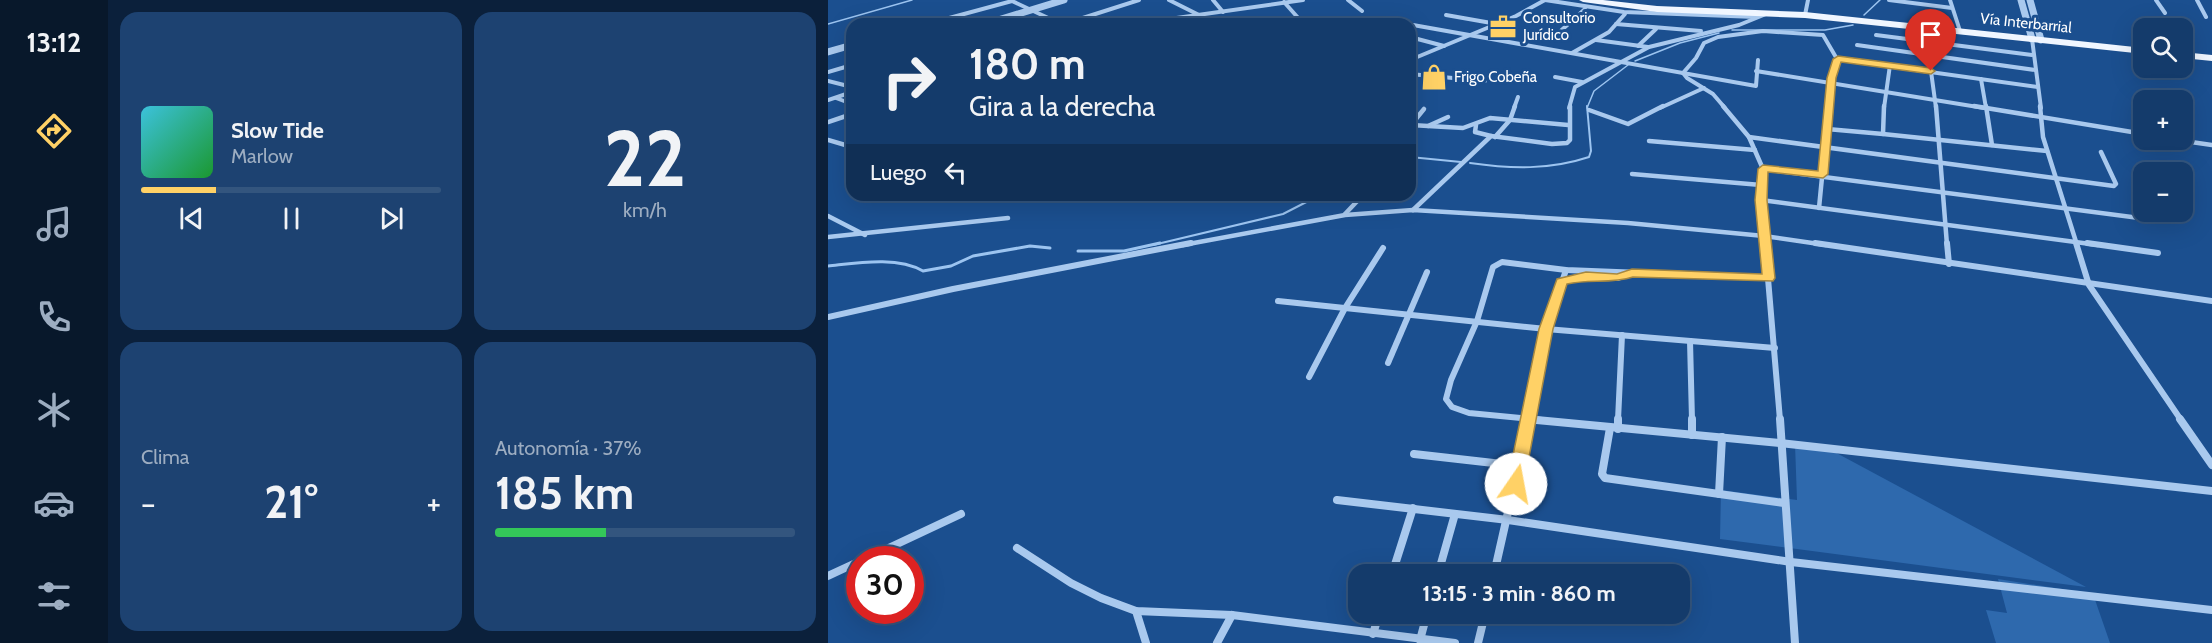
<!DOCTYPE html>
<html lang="es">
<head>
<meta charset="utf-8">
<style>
  :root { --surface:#143b6b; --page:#1d4271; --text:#f1f3f6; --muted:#9dadc1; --line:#33557e; --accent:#ffd166 }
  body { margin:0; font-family:Cabin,sans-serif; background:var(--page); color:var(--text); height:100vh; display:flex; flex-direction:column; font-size:22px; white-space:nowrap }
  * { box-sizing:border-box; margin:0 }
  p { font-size:20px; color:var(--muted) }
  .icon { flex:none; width:33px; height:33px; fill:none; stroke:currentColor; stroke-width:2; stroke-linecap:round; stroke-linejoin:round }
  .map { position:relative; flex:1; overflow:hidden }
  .details { display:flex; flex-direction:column; gap:12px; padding:12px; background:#0b203b; width:720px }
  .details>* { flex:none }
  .guide { position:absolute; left:18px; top:18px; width:570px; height:183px; border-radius:18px; box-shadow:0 6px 24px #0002,0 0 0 2px var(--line); background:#143b6b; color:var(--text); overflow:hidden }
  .controls { position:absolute; left:1305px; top:18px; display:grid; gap:12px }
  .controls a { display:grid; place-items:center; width:60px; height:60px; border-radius:12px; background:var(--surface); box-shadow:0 6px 24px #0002,0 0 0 2px var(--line); font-size:30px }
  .speed { position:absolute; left:18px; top:546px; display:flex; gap:12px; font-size:30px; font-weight:700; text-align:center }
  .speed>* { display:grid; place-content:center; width:78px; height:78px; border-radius:50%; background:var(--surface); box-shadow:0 6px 24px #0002,0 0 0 2px var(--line); line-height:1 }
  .speed .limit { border:9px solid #d22; background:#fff; color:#111 }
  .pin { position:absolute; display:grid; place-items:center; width:51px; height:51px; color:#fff; margin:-62px -26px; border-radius:50% 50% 50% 0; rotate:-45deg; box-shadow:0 0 6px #0007 }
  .pin .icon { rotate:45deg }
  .me { position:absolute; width:66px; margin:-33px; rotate:12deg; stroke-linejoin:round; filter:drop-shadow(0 0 4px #0008) }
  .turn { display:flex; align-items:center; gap:21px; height:126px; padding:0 24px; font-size:27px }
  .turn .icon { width:78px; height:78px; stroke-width:2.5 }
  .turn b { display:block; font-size:42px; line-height:51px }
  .then { display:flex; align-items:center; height:57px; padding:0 24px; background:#0003; gap:12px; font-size:22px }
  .big { font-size:45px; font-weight:700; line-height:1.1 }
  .details .widget { flex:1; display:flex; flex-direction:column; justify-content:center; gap:9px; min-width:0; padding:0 21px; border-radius:18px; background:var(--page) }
  .details .dial { align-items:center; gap:0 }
  .dial b { font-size:78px; line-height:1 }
  .song { display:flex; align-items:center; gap:18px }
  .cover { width:72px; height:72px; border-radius:9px; background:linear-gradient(135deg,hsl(190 70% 55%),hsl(130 70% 35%)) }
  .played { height:6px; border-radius:3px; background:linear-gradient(90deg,var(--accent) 25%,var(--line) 25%) }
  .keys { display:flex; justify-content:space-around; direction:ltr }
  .heat { display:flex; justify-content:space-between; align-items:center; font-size:33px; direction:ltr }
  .charge { height:9px; border-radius:4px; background:linear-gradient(90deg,#34c759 37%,var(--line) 0) }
  .details .tiles { flex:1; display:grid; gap:12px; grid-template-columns:repeat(2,1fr) }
  .trip { position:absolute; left:520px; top:564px; width:342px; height:60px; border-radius:18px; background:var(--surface); box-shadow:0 6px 24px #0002,0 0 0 2px var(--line); font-weight:700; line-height:60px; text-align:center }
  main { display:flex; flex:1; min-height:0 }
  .tabs { display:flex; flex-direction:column; width:108px; justify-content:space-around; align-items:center; background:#08182b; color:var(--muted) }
  .tabs .icon { width:42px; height:42px }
  .tabs .on { color:var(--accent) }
  .tabs b { font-size:27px; color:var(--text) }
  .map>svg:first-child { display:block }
  .green { fill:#2e69ad }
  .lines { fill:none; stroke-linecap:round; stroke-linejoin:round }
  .stream-far2 { stroke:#9cc4f0; stroke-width:1.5 }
  .stream-far1 { stroke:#9cc4f0; stroke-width:2 }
  .stream { stroke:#9cc4f0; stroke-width:3 }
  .minor-far3 { stroke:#a9c9ee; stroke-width:4 }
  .minor-far2 { stroke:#a9c9ee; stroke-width:4.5 }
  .minor-far1 { stroke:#a9c9ee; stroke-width:6 }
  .minor { stroke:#a9c9ee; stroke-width:8 }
  .tertiary { stroke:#a9c9ee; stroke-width:7 }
  .primary { fill:#f0f6ff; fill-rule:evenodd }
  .route { fill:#ffd166; stroke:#a68842; stroke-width:1.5 }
  .labels { text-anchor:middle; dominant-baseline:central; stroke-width:6; stroke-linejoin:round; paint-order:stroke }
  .far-poi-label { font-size:15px; fill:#fff; stroke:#1b4f8f; text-anchor:start }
  .far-street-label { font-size:15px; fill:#fff; stroke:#1b4f8f }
</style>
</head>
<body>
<main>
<nav class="tabs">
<b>13:12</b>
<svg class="icon on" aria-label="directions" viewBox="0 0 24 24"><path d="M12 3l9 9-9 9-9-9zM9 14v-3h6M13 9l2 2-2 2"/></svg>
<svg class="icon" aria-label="music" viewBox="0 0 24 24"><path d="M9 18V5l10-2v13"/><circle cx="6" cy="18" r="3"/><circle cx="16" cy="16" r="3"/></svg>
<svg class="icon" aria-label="phone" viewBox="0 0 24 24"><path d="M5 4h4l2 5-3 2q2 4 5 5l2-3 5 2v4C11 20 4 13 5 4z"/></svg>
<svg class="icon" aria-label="climate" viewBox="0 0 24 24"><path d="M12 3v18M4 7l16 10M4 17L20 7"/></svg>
<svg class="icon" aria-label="car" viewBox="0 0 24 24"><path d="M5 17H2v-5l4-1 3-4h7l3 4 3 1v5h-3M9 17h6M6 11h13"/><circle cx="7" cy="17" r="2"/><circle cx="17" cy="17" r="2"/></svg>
<svg class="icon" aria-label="filters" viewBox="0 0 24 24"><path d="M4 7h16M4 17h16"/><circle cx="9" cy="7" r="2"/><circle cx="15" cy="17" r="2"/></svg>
</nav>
<section class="details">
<div class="tiles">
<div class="widget">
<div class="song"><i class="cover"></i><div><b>Slow Tide</b><p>Marlow</p></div></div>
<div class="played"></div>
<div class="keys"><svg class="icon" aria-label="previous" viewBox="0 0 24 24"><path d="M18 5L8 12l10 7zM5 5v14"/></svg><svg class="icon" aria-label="pause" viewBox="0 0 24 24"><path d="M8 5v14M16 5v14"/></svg><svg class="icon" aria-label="next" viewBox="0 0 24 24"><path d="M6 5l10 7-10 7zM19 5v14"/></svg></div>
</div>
<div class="widget dial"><b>22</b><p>km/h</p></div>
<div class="widget"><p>Clima</p>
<div class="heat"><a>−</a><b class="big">21°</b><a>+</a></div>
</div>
<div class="widget"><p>Autonomía · 37%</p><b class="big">185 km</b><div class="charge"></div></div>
</div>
</section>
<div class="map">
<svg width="1384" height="643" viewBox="0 0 1384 643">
  <rect width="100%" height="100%" fill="#1b4f8f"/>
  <g class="green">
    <polygon points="967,444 1001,449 1258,587 892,539 893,490 969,500"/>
    <polygon points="1170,579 1265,594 1282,643 1168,643 1158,610 1179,613"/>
  </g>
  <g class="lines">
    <g class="stream-far2">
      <polyline points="1036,15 1052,0"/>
      <polyline points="0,24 84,0"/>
      <polyline points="904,30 997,30 1025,25"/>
      <polyline points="807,61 852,43 891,33"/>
      <polyline points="759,108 766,91 800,65"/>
    </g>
    <g class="stream-far1">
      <polyline points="582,157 633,162"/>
      <path d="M 642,163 C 683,169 722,170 761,157 L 763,151 L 759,106"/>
      <polyline points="325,245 455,214 492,195"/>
    </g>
    <g class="stream">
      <polyline points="250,251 296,251 332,243"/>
      <path d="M 0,266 C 29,263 69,256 95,271 L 123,266 L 145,256 L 202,246 L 222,248"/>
    </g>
    <g class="minor-far3">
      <polyline points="341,0 371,15"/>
      <polyline points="385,0 395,12"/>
      <polyline points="520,0 534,11"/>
      <polyline points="717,0 796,12 928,17"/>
      <polyline points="1061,0 1124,8"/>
      <polyline points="1122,0 1132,31"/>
      <polyline points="1328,0 1337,13"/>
      <polyline points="1369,0 1378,17"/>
      <polyline points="456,2 472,20 469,24"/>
      <polyline points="618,15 669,24"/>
      <polyline points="977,15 980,0"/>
      <polyline points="99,24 184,1 233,24"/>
      <polyline points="236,24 311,0"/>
      <polyline points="306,24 475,0"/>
      <polyline points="788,24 873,31"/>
      <polyline points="585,25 928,86 930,60"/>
      <polyline points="1097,27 1108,108"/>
      <polyline points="1048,35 1204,55"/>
      <polyline points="727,36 757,9"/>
      <polyline points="582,37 616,46"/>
      <polyline points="1204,39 1213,108"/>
      <polyline points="768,40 820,47"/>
      <polyline points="1029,45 1207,70"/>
      <polyline points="810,46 828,29"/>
      <polyline points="744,53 781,32 797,14"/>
      <polyline points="1009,59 1210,87"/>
      <polyline points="582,60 688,16 717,0"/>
      <polyline points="928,71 1156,108"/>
      <polyline points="0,72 24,65"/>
      <polyline points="855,73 859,78 885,94 897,108"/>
      <polyline points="855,73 868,58 876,43 890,37 935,31 995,35 1009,59 1004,78 1001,108"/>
      <polyline points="582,74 657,81"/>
      <polyline points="727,77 754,82"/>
      <polyline points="1153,79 1158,108"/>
      <polyline points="0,81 24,87"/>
      <polyline points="8,98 24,104"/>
      <polyline points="0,100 24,92"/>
      <polyline points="686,108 690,97"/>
      <polyline points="741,108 747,87 821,47 911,25 938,14"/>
      <polyline points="832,108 876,88"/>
      <polyline points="1056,108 1062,65"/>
    </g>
    <g class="minor-far2">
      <polyline points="895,106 921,137 935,169 933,200 937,245"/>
      <polyline points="1056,106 1055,134 1219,151"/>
      <polyline points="1108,106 1119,245"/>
      <polyline points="1146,106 1316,134"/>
      <polyline points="1158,106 1164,145"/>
      <polyline points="1212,106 1215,137 1249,245"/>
      <polyline points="761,110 800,124 835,106"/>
      <polyline points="0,122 24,114"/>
      <polyline points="583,125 600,126 620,117"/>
      <polyline points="583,125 596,109"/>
      <polyline points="648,125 647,132 663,136"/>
      <polyline points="600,126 635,128 662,118 740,125"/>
      <polyline points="999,129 1055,134"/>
      <polyline points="667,137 682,120 687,106"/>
      <polyline points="921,137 1286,186 1288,184 1273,152"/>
      <polyline points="0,140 24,147"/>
      <polyline points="1349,140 1384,145"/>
      <polyline points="821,141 927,150"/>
      <polyline points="935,169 1319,219"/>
      <polyline points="804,174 933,185"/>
      <polyline points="933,200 1270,245"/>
      <polyline points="991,208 1001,106"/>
      <polyline points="585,210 663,136 724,144 739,143 742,140 742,106"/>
      <polyline points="517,214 535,195"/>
      <polyline points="0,216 37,235"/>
      <polyline points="0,237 180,218"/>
      <polyline points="355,245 517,215 585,210 800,223 936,236 998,245"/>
    </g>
    <g class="minor-far1">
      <polyline points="937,243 952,420"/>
      <polyline points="987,243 1384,301"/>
      <polyline points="1119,243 1121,264"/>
      <polyline points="1248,243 1261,285 1353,420"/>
      <polyline points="1259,243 1330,253"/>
      <polyline points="733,281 758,276 790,278 803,273"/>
      <polyline points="450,301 718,329 947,348"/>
      <polyline points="0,317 125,289 363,243"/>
      <polyline points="862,341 864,420"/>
      <polyline points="560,363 599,272"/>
      <polyline points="481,377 517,308 555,248"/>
      <polyline points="701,420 718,329 738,270"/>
      <polyline points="714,420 641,413 624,407 618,399 623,380 649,321 665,267 674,262 738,270 940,278"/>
      <polyline points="790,420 794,335"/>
    </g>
    <g class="minor">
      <polyline points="698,419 952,443 1384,491"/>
      <polyline points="864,419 864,435"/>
      <polyline points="952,419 967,643"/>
      <polyline points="1352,419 1384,465"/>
      <polyline points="782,428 774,474 777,478 956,503"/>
      <polyline points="790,429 790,419"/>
      <polyline points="586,454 692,466"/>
      <polyline points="891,494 894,437"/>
      <polyline points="509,500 680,520 963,562 1384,610"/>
      <polyline points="189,548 243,583 273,598 308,611 404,615 627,643"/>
      <polyline points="35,560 133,514"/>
      <polyline points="564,574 585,508"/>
      <polyline points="610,574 627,514"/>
      <polyline points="666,574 701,419"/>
      <polyline points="0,576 32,561"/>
      <polyline points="308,611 318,643"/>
      <polyline points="545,634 551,614"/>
      <polyline points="592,640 599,614"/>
      <polyline points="389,643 404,615"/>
      <polyline points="650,643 657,614"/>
    </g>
    <g class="tertiary">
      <polyline points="1193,0 1204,39"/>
      <polyline points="1202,0 1213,40"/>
      <polyline points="157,24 236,0"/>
      <polyline points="0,52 24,45"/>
    </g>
    <g class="primary">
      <polygon points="751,0 775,0 829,6 977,12 1316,48 1316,54 977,18 829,12 755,2"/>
      <polygon points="1354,52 1384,55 1384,61 1354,58"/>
    </g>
  </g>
  <path class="route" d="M 1010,56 L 1103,68 L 1107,71 L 1103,74 L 1013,62 L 1008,78 L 1000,174 L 995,178 L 940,172 L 939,200 L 947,278 L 945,281 L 805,277 C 783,284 762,279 739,284 L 725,329 L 696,484 L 694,489 L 688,491 L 682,489 L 679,484 L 711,329 L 729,279 L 758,272 L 789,274 L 804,269 L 934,274 L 927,200 L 930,169 L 935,165 L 990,171 L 999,78 L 1005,59 Z"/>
  <defs>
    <g id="office-bare" transform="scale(2.07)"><path d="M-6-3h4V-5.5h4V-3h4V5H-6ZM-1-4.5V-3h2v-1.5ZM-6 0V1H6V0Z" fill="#ffd166" stroke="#1b4f8f" stroke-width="2.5" paint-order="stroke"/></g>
    <g id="shop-bare" transform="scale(2.07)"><path d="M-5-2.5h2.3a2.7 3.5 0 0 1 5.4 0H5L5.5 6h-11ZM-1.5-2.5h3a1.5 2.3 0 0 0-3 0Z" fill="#ffd166" stroke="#1b4f8f" stroke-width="2.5" paint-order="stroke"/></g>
  </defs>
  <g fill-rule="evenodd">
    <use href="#office-bare" x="675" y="27"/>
    <use href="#shop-bare" x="606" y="77"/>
  </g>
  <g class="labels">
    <g class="far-poi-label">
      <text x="695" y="18">Consultorio<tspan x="695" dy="17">Jurídico</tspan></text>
      <text x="626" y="77">Frigo Cobeña</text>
    </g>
    <g class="far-street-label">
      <text transform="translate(1198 23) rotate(6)">Vía Interbarrial</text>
    </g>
  </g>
</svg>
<div class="controls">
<a><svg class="icon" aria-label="search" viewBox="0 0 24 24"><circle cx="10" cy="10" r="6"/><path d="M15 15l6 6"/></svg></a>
<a>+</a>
<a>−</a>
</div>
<div class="speed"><div class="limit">30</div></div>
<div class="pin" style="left:1103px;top:71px;background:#d93025"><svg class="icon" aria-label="arrive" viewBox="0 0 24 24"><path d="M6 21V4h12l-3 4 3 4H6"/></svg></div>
<svg class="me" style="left:688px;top:484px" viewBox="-20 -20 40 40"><circle r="19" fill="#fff"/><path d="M0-13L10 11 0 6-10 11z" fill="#ffd166"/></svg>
<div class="trip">13:15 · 3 min · 860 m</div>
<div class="guide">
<div class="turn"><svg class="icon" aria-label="right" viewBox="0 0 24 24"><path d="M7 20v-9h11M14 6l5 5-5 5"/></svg><div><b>180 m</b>Gira a la derecha</div></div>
<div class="then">Luego<svg class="icon" aria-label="left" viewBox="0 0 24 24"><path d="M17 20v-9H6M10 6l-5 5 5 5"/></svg></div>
</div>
</div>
</main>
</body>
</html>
